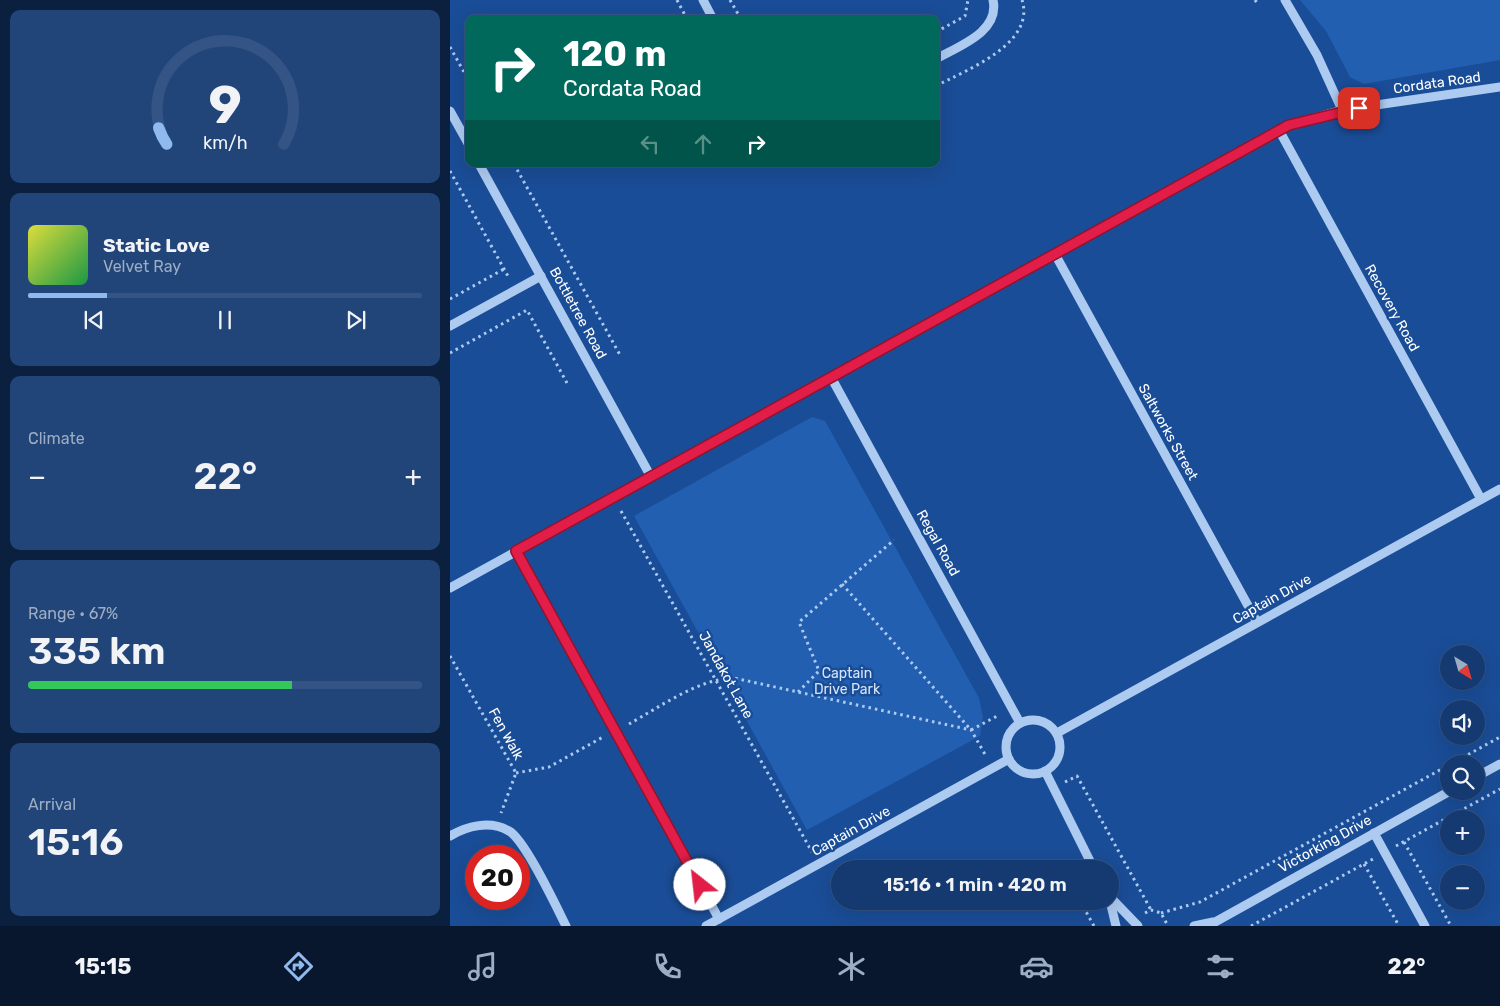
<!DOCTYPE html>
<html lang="en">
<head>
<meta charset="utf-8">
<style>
  :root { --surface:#143a71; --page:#214579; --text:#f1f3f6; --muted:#9dadc3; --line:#335484; --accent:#90b9f0 }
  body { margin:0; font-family:Rubik,sans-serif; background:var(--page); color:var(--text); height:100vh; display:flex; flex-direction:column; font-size:19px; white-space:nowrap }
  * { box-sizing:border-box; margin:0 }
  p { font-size:16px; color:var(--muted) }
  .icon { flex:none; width:28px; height:28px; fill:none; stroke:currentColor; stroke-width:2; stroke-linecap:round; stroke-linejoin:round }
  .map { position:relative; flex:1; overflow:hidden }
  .panel { display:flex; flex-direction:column; gap:10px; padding:10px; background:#0b203e; width:450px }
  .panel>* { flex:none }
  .banner { position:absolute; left:15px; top:15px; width:475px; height:152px; border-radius:10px; box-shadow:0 5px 20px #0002,0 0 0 1px var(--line); background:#00695c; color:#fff; overflow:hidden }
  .needle { width:32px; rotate:143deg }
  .buttons { position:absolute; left:990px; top:645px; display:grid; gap:10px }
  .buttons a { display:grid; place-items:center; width:45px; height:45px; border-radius:50%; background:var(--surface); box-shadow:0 5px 20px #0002,0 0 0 1px var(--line); font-size:25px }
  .speed { position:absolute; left:15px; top:845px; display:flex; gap:10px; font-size:25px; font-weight:700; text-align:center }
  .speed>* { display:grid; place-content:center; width:65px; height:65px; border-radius:50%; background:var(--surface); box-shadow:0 5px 20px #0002,0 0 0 1px var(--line); line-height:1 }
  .speed .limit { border:8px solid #d22; background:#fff; color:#111 }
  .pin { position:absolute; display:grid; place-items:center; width:42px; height:42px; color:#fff; margin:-21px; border-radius:10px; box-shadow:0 2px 8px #0006 }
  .me { position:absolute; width:55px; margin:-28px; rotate:331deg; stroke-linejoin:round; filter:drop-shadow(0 0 4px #0008) }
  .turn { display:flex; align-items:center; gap:18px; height:105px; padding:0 15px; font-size:22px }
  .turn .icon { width:65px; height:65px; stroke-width:2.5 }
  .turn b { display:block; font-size:35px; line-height:42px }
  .lanes { display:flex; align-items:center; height:48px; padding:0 15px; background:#0003; justify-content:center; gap:25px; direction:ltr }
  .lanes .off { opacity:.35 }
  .big { font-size:38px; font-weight:600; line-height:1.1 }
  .panel .card { flex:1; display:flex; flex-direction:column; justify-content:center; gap:8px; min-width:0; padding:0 18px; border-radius:10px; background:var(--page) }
  .panel .dial { align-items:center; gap:0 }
  .dial svg { height:130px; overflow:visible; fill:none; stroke:var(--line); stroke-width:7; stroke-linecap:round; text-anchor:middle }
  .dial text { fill:var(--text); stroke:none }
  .song { display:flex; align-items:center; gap:15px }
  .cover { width:60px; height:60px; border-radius:8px; background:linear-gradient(135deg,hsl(60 70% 55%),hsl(140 70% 35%)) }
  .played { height:5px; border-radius:2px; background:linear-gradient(90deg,var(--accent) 20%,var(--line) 20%) }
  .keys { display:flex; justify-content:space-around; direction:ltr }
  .heat { display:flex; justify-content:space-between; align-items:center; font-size:28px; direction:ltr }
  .charge { height:8px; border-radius:4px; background:linear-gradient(90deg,#34c759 67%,var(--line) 0) }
  .trip { position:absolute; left:381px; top:860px; width:288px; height:50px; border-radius:25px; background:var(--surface); box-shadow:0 5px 20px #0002,0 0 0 1px var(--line); font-weight:600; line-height:50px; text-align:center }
  .menu { display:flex; height:80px; justify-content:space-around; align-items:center; background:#08172d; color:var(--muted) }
  .menu .icon { width:35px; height:35px }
  .menu .active { color:var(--accent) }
  .menu b { font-size:22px; color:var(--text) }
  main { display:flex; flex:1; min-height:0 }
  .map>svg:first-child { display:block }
  .green { fill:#235fb0 }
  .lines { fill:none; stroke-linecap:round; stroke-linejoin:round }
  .path { stroke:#adcaf0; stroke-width:3; stroke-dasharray:2.5 4; stroke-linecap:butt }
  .minor { stroke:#adcaf0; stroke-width:9 }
  .route-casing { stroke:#92132f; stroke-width:12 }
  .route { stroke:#e11d48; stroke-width:9 }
  .labels { text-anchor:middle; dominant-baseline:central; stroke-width:5; stroke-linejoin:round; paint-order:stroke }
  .street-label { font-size:14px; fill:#fff; stroke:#1a4d97 }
  .park-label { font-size:14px; fill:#d4e5fb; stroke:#1a4d97 }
</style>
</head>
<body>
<main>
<section class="panel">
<div class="card dial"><svg viewBox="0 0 100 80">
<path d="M14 69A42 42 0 1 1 86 69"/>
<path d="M14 69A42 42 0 0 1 9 59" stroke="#90b9f0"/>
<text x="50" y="56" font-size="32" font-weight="700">9</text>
<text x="50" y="72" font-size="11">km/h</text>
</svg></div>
<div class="card">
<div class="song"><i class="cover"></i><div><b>Static Love</b><p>Velvet Ray</p></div></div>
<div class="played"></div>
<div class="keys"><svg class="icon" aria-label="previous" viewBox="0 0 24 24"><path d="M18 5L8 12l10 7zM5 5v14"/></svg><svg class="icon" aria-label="pause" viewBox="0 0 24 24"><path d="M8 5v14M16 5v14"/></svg><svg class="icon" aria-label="next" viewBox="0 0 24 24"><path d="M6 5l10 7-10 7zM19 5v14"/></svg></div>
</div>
<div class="card"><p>Climate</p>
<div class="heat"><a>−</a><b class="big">22°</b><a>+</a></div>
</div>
<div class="card"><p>Range · 67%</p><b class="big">335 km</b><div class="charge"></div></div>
<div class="card"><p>Arrival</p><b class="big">15:16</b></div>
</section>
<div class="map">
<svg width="1050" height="926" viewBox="0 0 1050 926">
  <rect width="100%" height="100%" fill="#1a4d97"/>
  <g class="green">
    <polygon points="850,0 1050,0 1050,60 914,84 900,77 876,31"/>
    <polygon points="362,417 375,421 529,698 533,717 530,736 357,830 184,516"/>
  </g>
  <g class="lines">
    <g class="path">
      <polyline points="227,0 237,19"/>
      <polyline points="280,0 291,19"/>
      <polyline points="805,0 808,4"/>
      <polyline points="486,32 515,16 518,0"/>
      <polyline points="0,47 19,81"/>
      <path d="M 486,86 C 516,70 586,44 572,0"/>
      <polyline points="64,164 170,355"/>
      <polyline points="0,171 59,278"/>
      <polyline points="0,299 54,269"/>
      <polyline points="0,353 77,310 117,383"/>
      <polyline points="171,511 362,852"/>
      <polyline points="392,584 521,730 549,715"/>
      <polyline points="0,656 66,773 51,813"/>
      <polyline points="348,692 369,671 349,622 444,540"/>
      <path d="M 179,724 C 208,708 250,678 284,678 L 521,730 L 536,756"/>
      <polyline points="1001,764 1050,737"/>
      <polyline points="66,773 99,767 153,737"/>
      <polyline points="615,782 627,776 701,910"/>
      <polyline points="954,842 1001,926"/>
      <polyline points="946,846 1050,789"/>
      <polyline points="608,863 612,869"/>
      <polyline points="914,864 949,926"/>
      <polyline points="630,901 644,926"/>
      <polyline points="695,913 701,910 711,913 718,926"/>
      <polyline points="711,913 750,902 999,765"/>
      <polyline points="801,926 923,859"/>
    </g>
    <g class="minor">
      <polyline points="253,0 263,19"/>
      <polyline points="835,0 867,55 892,110"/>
      <path d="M 486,59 C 509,46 550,32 543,0"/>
      <polyline points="0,111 19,145"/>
      <polyline points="829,130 1031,499"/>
      <polyline points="29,164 201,477"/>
      <polyline points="605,254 807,622"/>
      <polyline points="0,326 91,276"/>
      <polyline points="381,377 570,723"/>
      <polyline points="66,551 269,919"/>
      <polyline points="0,588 839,125 892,110 1050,87"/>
      <circle cx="583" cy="747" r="27"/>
      <polyline points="607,733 1050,489"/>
      <polyline points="595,771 644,869"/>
      <polyline points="1026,777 1050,764"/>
      <polyline points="924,833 975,926"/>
      <path d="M 0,836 C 17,826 40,820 59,831 C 75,840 106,906 116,926"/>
      <polyline points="660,897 688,926"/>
      <polyline points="660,901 666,926"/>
      <polyline points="256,926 559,759"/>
      <polyline points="744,926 763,922"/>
      <polyline points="758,926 1000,791"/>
    </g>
  </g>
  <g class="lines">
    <g class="route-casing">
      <polyline id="route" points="250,885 66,551 839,125 909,108"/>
    </g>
    <use href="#route" class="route"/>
  </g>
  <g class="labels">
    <g class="street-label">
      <text transform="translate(987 83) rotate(-8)">Cordata Road</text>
      <text transform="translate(942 308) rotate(61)">Recovery Road</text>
      <text transform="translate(128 313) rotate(61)">Bottletree Road</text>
      <text transform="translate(718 432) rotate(61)">Saltworks Street</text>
      <text transform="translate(488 543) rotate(61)">Regal Road</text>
      <text transform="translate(822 599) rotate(-29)">Captain Drive</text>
      <text transform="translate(276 675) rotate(61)">Jandakot Lane</text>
      <text transform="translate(56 734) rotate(61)">Fen Walk</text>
      <text transform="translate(401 831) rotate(-29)">Captain Drive</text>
      <text transform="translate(875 844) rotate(-29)">Victorking Drive</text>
    </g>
    <g class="park-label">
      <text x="397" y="673">Captain<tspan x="397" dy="16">Drive Park</tspan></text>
    </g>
  </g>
</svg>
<div class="buttons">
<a><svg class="needle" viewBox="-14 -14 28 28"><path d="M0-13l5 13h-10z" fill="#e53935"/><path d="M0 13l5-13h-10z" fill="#9dadc3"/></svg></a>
<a><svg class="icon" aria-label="sound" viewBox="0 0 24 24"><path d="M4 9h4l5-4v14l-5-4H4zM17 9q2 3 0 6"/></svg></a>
<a><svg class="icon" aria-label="search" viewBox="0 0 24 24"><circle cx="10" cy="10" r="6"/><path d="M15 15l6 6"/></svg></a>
<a>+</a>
<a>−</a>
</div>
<div class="speed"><div class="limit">20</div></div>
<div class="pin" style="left:909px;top:108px;background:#d93025"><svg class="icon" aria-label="arrive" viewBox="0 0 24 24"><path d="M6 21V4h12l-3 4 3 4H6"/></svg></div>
<svg class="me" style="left:250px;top:885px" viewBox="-20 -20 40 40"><circle r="19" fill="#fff"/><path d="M0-13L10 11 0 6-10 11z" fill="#e11d48"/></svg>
<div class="trip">15:16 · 1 min · 420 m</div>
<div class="banner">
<div class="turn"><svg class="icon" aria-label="right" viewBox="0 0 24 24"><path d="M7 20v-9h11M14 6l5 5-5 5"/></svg><div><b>120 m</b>Cordata Road</div></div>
<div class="lanes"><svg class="icon off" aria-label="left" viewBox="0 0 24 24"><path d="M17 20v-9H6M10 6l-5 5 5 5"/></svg><svg class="icon off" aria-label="ahead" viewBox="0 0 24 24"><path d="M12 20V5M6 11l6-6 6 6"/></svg><svg class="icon" aria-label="right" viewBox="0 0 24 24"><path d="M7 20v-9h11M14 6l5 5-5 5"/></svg></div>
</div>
</div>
</main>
<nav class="menu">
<b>15:15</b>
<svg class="icon active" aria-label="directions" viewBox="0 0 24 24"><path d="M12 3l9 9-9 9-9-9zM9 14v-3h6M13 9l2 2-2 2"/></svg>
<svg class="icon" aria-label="music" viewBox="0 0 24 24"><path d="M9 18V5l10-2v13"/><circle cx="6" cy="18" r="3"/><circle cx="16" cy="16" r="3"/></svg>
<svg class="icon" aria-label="phone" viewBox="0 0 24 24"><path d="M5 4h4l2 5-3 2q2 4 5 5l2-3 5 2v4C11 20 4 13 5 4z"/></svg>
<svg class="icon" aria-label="climate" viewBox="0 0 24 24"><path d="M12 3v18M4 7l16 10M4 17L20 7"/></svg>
<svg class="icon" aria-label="car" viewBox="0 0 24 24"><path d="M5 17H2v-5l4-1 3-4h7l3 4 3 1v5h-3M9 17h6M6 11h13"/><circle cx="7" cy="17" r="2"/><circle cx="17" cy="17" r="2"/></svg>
<svg class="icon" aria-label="filters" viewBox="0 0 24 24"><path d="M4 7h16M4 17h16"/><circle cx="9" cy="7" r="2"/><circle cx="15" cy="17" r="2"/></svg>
<b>22°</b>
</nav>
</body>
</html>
